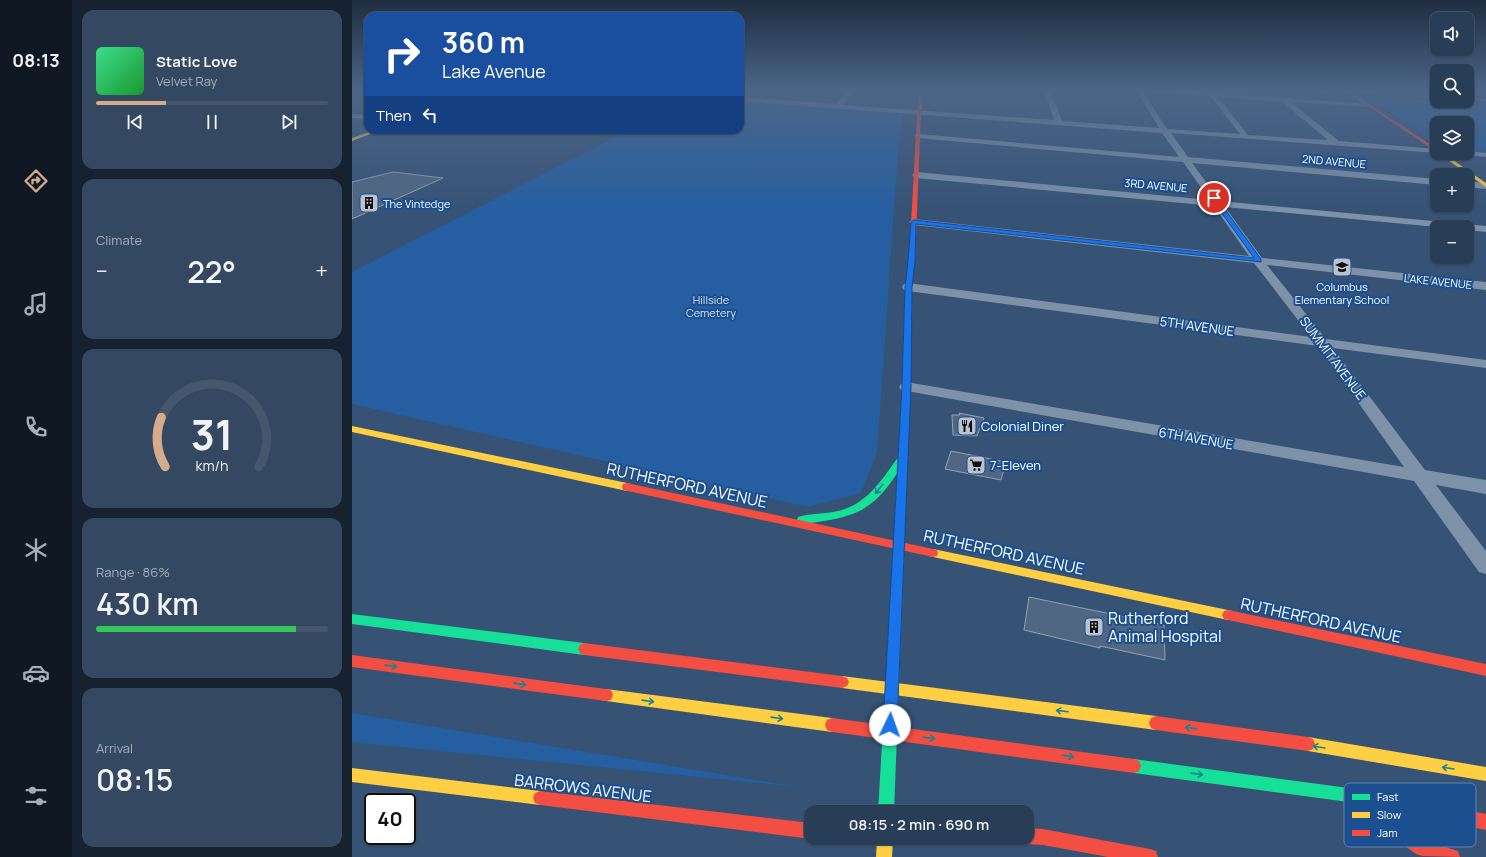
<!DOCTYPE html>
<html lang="en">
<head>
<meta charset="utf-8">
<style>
  :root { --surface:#283e57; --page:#344961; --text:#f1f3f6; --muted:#a5aeba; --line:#44576d; --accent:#d6ab8b }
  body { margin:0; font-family:Manrope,sans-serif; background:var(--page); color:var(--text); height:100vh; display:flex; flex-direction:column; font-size:15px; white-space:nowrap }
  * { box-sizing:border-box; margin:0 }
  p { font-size:13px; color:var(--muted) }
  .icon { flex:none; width:22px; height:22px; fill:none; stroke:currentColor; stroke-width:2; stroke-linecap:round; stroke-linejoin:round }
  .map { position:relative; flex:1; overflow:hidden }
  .details { display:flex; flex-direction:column; gap:10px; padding:10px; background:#162230; width:280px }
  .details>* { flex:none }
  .banner { position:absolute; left:12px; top:12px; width:380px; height:122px; border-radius:12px; box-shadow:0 1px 3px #0004,0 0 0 1px var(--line); background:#1a4fa0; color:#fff; overflow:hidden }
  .tools { position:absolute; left:1078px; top:12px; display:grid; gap:8px }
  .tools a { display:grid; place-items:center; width:44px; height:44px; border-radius:8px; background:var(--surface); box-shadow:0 1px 3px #0004,0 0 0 1px var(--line); font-size:20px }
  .speed { position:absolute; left:12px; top:793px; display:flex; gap:8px; font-size:20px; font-weight:700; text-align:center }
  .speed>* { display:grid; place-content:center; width:52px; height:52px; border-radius:50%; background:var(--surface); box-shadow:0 1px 3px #0004,0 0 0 1px var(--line); line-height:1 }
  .speed .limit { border:2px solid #111; border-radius:6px; background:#fff; color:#111 }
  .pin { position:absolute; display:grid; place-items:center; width:34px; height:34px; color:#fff; margin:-17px; border:2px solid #fff; border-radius:50%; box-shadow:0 1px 4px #0007 }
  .me { position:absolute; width:44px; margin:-22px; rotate:3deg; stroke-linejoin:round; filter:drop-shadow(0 0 3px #0008) }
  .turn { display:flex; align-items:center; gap:14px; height:84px; padding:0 12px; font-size:18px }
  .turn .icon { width:52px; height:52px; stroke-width:2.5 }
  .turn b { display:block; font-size:28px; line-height:34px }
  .then { display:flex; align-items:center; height:38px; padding:0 12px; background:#0003; gap:8px; font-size:15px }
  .big { font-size:30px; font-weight:600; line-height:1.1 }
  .details .card { flex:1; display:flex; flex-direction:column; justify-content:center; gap:6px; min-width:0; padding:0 14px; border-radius:12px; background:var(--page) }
  .details .dial { align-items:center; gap:0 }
  .dial svg { height:104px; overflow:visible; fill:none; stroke:var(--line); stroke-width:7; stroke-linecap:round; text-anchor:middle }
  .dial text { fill:var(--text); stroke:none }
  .song { display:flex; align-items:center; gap:12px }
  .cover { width:48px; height:48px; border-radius:6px; background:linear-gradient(135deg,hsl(150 70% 55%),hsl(130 70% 35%)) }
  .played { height:4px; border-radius:2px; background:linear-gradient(90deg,var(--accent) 30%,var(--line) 30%) }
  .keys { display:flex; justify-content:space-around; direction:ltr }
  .heat { display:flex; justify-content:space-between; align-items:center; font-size:22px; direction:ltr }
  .charge { height:6px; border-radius:3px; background:linear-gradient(90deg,#34c759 86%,var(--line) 0) }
  .trip { position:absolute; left:452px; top:805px; width:230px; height:40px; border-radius:12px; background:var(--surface); box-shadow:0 1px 3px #0004,0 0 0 1px var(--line); font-weight:600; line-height:40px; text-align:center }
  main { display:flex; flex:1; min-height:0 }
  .tabs { display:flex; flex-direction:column; width:72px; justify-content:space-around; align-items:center; background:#101923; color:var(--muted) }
  .tabs .icon { width:28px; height:28px }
  .tabs .on { color:var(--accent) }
  .tabs b { font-size:18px; color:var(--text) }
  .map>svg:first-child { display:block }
  .green { fill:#265fa1 }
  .building { fill:#506783; stroke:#92a2b6 }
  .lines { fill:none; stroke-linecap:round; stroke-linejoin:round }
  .street { fill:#7d92a8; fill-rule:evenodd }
  .fast { fill:#16e098; fill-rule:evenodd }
  .slow { fill:#ffcf43; fill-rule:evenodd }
  .jam { fill:#f24e42; fill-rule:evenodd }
  .rail { stroke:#7e92a7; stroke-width:1.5; stroke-dasharray:3 1.5; stroke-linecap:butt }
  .oneway { stroke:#198292 }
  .route { fill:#1a73e8; stroke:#114b97 }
  .labels { text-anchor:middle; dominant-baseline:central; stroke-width:4; stroke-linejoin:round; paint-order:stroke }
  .far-street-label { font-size:11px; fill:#fff; stroke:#1b4f8f }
  .far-poi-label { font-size:11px; fill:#fff; stroke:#1b4f8f; text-anchor:start }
  .far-park-label { font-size:11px; fill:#cfe3fa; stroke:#1b4f8f }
  .street-label { font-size:13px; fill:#fff; stroke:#1b4f8f }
  .poi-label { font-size:13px; fill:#fff; stroke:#1b4f8f; text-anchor:start }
  .near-street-label { font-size:16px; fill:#fff; stroke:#1b4f8f }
  .near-poi-label { font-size:16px; fill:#fff; stroke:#1b4f8f; text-anchor:start }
  .key { fill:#1b4f8f; stroke:#5f84b1; stroke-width:1 }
  .key-label { font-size:11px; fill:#fff }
</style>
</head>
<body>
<main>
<nav class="tabs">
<b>08:13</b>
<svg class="icon on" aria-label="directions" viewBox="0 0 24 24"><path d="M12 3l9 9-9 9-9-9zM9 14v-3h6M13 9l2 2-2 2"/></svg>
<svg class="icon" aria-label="music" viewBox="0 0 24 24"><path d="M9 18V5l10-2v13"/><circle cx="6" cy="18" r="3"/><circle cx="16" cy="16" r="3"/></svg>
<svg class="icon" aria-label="phone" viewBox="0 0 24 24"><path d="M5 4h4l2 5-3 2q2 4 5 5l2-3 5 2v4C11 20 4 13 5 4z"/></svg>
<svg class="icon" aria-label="climate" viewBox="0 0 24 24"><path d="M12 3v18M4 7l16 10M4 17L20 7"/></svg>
<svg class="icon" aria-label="car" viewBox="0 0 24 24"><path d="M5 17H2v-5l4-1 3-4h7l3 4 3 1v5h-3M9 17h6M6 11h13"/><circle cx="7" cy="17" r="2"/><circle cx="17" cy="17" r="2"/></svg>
<svg class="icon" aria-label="filters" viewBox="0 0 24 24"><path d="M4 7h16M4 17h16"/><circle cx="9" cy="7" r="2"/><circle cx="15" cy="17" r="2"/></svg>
</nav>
<section class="details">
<div class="card">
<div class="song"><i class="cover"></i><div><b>Static Love</b><p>Velvet Ray</p></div></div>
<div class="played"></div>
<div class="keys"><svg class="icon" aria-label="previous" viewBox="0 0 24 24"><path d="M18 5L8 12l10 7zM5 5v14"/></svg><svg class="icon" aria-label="pause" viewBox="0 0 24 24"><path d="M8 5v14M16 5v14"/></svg><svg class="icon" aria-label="next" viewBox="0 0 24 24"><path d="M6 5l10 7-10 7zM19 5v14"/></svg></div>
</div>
<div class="card"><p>Climate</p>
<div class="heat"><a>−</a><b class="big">22°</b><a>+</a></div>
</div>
<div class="card dial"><svg viewBox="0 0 100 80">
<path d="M14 69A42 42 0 1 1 86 69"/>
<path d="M14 69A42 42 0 0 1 11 31" stroke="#d6ab8b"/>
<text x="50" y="56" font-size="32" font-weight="700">31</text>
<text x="50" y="72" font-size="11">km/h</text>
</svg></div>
<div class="card"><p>Range · 86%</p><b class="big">430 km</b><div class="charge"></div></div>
<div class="card"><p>Arrival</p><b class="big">08:15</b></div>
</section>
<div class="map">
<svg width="1134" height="857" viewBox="0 0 1134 857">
  <rect width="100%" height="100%" fill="#365274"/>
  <g class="green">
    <polygon points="1015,98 1134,104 1134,151 1115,150 1115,123 1085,123 1085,143"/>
    <polygon points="388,101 551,113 547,136 525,453 509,493 456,507 0,404 0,272 277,130 388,130"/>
    <polygon points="0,713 446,787 0,742"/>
  </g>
  <g class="building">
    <polygon points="41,172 91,178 0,219 0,182"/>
    <polygon points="607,413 632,418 625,436 601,435 600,415 608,415"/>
    <polygon points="599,451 654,462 649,480 593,469"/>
    <polygon points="677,597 812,625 813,660 748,646 748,648 672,630"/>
  </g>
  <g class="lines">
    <g class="street">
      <path d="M 496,90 L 502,90 L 491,105 L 702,120 L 692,90 L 698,90 L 710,121 L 807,128 L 784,90 L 790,90 L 815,129 L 888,134 L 858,96 L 803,92 L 800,90 L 829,90 L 1017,104 L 1020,106 L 1019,107 L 939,102 L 987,141 L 1085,149 L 1085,153 L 1087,153 L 1085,153 L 819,133 L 836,157 L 1085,179 L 1085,185 L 840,163 L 868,201 L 1134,226 L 1134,232 L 1115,230 L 1115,227 L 1085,227 L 873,207 L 910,258 L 1134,282 L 1134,290 L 915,265 L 974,339 L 1134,360 L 1134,368 L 981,348 L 1073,470 L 1134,480 L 1134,494 L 1084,485 L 1134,551 L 1134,574 L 1127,572 L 1062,481 L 549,390 L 547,387 L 549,384 L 554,382 L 1052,467 L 966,346 L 556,291 L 552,290 L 550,287 L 552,284 L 556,283 L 959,337 L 902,263 L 562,225 L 557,222 L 562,219 L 897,256 L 862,206 L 564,178 L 560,175 L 564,172 L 858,200 L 831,162 L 566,138 L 562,136 L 566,134 L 827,157 L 810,133 L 388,101 L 388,97 L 484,104 ZM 866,97 L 930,102 L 976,140 L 896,135 Z"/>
      <polygon points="0,114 16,115 16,119 0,118"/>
      <polygon points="1115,151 1134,153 1134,157 1112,155 1108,153 1115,153"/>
      <polygon points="1115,181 1134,183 1134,189 1115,187"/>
    </g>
    <g class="fast">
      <path d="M 550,455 L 553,456 L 555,458 C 523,510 510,517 450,524 L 446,523 L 445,520 L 446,517 C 459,513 473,514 486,511 C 516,504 530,479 547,456 Z"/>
      <polygon points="544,602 548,603 550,607 542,812 526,812 538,607 540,603"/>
      <polygon points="0,614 232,643 236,645 238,649 236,653 232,655 0,624"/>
      <polygon points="782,759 1004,789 1009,791 1011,796 1009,801 1004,803 782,773 777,771 775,766 777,761"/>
    </g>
    <g class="slow">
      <polygon points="23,130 29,130 0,141 0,138"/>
      <polygon points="1086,153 1091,153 1134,183 1134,187"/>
      <polygon points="556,296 559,298 558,387 550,607 548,611 544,612 540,611 538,607 550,387 553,298"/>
      <polygon points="0,426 275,483 279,484 280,487 279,490 275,491 0,432"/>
      <polygon points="581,549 876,610 880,611 882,615 880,619 876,620 581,557 577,556 576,553 577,550"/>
      <polygon points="490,676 804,716 809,718 811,723 809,728 804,730 490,688 485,686 483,682 485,678"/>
      <polygon points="254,689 480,718 485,720 487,725 485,730 480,732 254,701 249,700 247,695 249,690"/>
      <polygon points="956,737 1134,767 1134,781 956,751 951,749 949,744 951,739"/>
      <polygon points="0,768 188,791 193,793 195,798 193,803 188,805 0,782"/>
      <polygon points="525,838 541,838 540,857 524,857"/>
    </g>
    <g class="jam">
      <polygon points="568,90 572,90 569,114 563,261 559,298 556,300 553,298 557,261 565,114"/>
      <polygon points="992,90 996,90 1085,149 1085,152"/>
      <polygon points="275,483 581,549 585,550 586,553 585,556 581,557 271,490 270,487 271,484"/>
      <polygon points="876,610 1134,664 1134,676 876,620 872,619 870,615 872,611"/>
      <polygon points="232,643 490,676 495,678 497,682 495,686 490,688 232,655 228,653 226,649 228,645"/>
      <polygon points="0,655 254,689 259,690 261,695 259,700 254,701 0,667"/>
      <polygon points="804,716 956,737 961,739 963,744 961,749 956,751 804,730 799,728 797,723 799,718"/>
      <polygon points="480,718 782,759 787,761 789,766 787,771 782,773 480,732 475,730 473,725 475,720"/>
      <polygon points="1004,789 1134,814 1134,830 1025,808 1074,841 1106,851 1108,857 1070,856 1064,854 993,803 991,798 993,793"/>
      <polygon points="188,791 459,823 459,838 461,838 459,839 188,805 183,803 181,798 183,793"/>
      <polygon points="675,828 691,829 798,849 804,851 806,857 756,857 691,845 675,844 670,841 668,838 675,838"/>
    </g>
    <g class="rail">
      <polyline points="954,90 978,92"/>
      <polyline points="1008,93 1085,97"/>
      <polyline points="1115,99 1134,100"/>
    </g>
  </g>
  <defs><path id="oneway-shaft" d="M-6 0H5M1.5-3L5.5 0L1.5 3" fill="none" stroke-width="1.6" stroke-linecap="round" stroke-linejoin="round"/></defs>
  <g class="oneway">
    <use href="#oneway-shaft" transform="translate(527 489) rotate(128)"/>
    <use href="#oneway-shaft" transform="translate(39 666) rotate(8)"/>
    <use href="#oneway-shaft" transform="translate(168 684) rotate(8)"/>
    <use href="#oneway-shaft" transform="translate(296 701) rotate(8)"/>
    <use href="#oneway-shaft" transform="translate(710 711) rotate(-173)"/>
    <use href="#oneway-shaft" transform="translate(425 718) rotate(8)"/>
    <use href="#oneway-shaft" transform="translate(839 728) rotate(-172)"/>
    <use href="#oneway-shaft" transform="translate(577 738) rotate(7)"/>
    <use href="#oneway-shaft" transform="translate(967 747) rotate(-171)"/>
    <use href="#oneway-shaft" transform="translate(716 756) rotate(8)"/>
    <use href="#oneway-shaft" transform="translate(1096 768) rotate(-171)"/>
    <use href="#oneway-shaft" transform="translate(845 774) rotate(8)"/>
  </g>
  <linearGradient id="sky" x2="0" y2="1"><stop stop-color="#1e2d40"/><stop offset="0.43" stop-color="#4c6688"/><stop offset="1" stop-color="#4c6688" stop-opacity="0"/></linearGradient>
  <rect width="1134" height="210" fill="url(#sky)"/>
  <polygon class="route" points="862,197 864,197 909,259 909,262 564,224 563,261 560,287 559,387 545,725 543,730 538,732 533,730 531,725 550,387 553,287 556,261 559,222 562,220 902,258 859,198"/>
  <defs>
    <g id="building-square" transform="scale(1)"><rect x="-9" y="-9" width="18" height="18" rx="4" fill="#b9c2ce" stroke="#1b4f8f"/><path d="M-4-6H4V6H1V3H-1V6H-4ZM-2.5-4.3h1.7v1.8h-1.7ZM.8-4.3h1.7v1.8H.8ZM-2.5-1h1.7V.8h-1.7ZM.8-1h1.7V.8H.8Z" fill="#111"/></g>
    <g id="school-square" transform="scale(1)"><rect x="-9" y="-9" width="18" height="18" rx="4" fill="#b9c2ce" stroke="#1b4f8f"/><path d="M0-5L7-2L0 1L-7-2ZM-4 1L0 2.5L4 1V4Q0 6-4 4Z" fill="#111"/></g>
    <g id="restaurant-square" transform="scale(1)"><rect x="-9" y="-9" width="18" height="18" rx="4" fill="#b9c2ce" stroke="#1b4f8f"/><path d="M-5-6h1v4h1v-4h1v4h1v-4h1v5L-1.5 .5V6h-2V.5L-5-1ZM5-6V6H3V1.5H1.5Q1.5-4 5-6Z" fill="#111"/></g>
    <g id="supermarket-square" transform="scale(1)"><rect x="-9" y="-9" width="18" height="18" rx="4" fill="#b9c2ce" stroke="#1b4f8f"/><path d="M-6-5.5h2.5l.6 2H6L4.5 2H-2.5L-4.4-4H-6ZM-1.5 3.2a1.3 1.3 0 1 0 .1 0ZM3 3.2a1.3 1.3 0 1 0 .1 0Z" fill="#111"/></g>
  </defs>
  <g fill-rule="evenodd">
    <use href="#building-square" x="17" y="203"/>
    <use href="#school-square" x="990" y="267"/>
    <use href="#restaurant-square" x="615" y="426"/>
    <use href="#supermarket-square" x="624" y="465"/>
    <use href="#building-square" x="742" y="627"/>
  </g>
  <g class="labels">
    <g class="far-street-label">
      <text transform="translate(982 161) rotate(5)">2ND AVENUE</text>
      <text transform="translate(804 185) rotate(5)">3RD AVENUE</text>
      <text transform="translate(1086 281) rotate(6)">LAKE AVENUE</text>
    </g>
    <g class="far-poi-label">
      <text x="31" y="203">The Vintedge</text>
      <text x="990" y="286" text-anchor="middle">Columbus<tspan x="990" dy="13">Elementary School</tspan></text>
    </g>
    <g class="far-park-label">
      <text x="359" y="299">Hillside<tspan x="359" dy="13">Cemetery</tspan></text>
    </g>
    <g class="street-label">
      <text transform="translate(845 326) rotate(8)">5TH AVENUE</text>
      <text transform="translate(981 358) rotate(53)">SUMMIT AVENUE</text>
      <text transform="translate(844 438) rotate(10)">6TH AVENUE</text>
    </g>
    <g class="poi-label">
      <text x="629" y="426">Colonial Diner</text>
      <text x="638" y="465">7-Eleven</text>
    </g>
    <g class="near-street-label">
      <text transform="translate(335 485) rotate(12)">RUTHERFORD AVENUE</text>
      <text transform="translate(652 552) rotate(12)">RUTHERFORD AVENUE</text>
      <text transform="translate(969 620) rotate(12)">RUTHERFORD AVENUE</text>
      <text transform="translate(231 788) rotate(7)">BARROWS AVENUE</text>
    </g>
    <g class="near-poi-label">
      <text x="756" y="618">Rutherford<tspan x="756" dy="18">Animal Hospital</tspan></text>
    </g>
  </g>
  <rect x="992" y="783" width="132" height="64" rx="6" class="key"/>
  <rect x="1000" y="794" width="18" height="6" fill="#16e098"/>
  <rect x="1000" y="812" width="18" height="6" fill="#ffcf43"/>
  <rect x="1000" y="830" width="18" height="6" fill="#f24e42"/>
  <g class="key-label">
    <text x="1025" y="801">Fast</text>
    <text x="1025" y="819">Slow</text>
    <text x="1025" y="837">Jam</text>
  </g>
</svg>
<div class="tools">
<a><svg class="icon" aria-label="sound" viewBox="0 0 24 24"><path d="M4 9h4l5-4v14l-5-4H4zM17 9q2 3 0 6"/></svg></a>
<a><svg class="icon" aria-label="search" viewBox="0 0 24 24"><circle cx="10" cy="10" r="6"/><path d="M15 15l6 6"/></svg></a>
<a><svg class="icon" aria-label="layers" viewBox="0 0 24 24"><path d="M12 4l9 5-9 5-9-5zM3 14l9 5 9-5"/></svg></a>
<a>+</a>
<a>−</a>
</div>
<div class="speed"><div class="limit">40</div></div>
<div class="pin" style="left:862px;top:198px;background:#d93025"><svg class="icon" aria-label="arrive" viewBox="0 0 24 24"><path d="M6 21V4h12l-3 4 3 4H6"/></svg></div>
<svg class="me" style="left:538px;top:725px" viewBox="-20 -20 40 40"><circle r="19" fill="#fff"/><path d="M0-13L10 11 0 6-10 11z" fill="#1a73e8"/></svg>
<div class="trip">08:15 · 2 min · 690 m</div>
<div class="banner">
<div class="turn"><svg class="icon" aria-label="right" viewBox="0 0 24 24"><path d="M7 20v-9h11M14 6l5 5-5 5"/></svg><div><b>360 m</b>Lake Avenue</div></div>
<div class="then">Then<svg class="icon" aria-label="left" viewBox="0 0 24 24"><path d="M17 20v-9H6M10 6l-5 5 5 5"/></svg></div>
</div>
</div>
</main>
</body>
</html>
